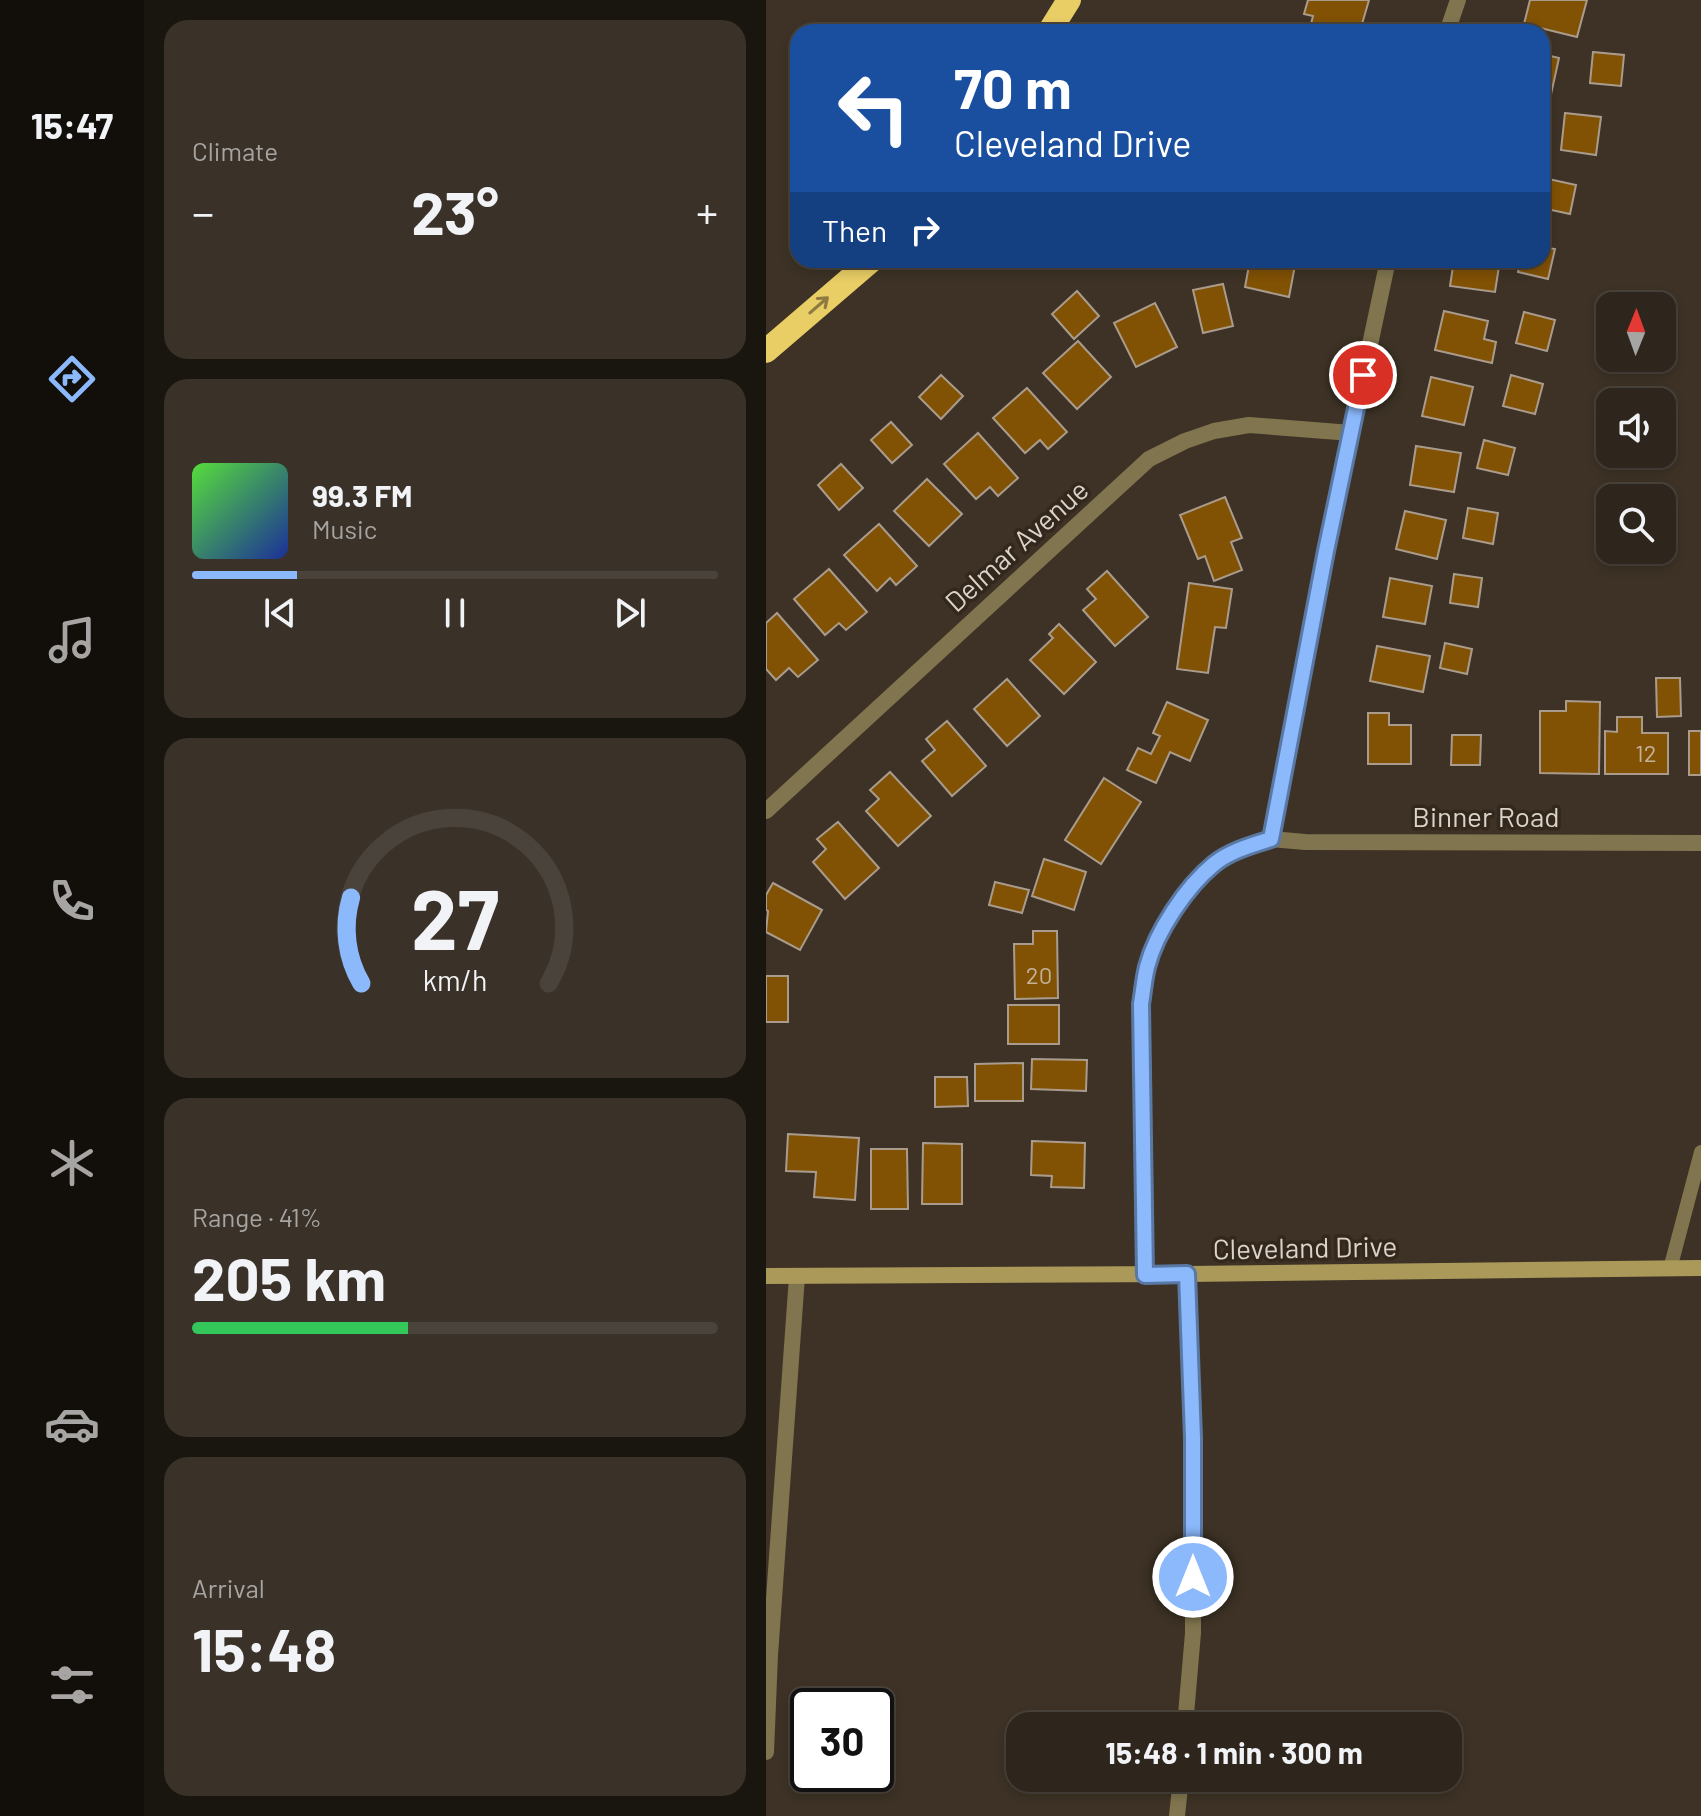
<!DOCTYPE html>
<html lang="en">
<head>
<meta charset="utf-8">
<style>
  :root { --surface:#2e261c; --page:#3a3229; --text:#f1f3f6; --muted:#a7a5a3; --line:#49433b; --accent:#8bb9fc }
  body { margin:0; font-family:Barlow,sans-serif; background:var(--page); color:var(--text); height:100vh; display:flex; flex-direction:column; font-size:30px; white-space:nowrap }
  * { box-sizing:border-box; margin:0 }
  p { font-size:26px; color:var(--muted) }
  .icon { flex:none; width:44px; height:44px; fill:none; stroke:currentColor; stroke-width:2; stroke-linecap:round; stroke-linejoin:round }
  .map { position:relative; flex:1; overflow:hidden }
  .side { display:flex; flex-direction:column; gap:20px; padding:20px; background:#19150f; width:622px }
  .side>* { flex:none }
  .hud { position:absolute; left:24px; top:24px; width:760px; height:244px; border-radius:24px; box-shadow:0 4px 12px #0003,0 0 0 2px var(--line); background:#1a4fa0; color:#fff; overflow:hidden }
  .needle { width:52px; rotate:1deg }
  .tools { position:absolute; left:830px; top:292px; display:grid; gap:16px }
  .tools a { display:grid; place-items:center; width:80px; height:80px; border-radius:16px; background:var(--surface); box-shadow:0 4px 12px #0003,0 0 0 2px var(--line); font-size:40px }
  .speed { position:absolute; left:24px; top:1688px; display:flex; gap:16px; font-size:40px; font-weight:700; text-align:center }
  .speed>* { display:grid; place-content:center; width:104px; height:104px; border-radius:50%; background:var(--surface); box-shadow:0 4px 12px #0003,0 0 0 2px var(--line); line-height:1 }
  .speed .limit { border:4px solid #111; border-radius:12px; background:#fff; color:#111 }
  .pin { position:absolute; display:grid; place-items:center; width:68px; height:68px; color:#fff; margin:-34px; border:4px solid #fff; border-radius:50%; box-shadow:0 2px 8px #0007 }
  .me { position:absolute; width:88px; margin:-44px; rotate:0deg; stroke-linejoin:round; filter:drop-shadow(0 0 6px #0008) }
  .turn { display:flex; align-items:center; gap:28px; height:168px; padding:0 32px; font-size:36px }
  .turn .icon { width:104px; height:104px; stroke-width:2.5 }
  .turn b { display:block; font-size:56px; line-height:68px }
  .then { display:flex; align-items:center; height:76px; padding:0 32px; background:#0003; gap:16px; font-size:30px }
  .big { font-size:60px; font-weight:700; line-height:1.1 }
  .side .tile { flex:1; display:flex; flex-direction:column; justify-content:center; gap:12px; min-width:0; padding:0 28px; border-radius:24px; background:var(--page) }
  .side .dial { align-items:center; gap:0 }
  .dial svg { height:208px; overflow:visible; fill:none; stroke:var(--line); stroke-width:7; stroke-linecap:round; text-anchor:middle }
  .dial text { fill:var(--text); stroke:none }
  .song { display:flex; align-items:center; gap:24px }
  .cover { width:96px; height:96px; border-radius:12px; background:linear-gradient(135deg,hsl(110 70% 55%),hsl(230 70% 35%)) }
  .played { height:8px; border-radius:4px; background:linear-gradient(90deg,var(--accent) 20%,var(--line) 20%) }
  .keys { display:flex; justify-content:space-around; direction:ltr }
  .heat { display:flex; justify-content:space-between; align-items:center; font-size:44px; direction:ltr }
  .charge { height:12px; border-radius:6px; background:linear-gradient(90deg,#34c759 41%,var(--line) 0) }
  .trip { position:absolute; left:240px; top:1712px; width:456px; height:80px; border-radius:24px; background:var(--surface); box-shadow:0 4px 12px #0003,0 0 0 2px var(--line); font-weight:700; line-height:80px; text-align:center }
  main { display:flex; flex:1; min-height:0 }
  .menu { display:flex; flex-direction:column; width:144px; justify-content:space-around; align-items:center; background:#120f0b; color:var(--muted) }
  .menu .icon { width:56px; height:56px }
  .menu .selected { color:var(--accent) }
  .menu b { font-size:36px; color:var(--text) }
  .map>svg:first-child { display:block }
  .building { fill:#815104; stroke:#aa9c8d; stroke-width:2 }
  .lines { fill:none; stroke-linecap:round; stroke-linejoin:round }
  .lane { stroke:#80754e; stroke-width:14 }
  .street { stroke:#80754e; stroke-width:16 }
  .secondary { stroke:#aa9959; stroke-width:16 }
  .highway { stroke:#e9ce66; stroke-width:24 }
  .oneway { stroke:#8e7b40 }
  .route-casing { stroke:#5a78a4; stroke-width:20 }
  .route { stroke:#8bb9fc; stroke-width:14 }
  .labels { text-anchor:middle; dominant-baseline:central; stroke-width:7; stroke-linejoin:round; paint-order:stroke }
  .number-label { font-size:24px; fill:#c4b298 }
  .street-label { font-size:28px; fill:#dad3ca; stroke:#33281b }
</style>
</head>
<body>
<main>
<nav class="menu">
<b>15:47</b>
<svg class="icon selected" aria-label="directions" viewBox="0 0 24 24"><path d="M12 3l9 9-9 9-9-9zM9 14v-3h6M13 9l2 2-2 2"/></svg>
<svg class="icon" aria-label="music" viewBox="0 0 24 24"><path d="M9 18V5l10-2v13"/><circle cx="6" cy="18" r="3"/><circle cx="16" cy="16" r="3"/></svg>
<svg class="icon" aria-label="phone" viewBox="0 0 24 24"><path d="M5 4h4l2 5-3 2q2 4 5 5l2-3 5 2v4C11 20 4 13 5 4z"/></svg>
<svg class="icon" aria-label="climate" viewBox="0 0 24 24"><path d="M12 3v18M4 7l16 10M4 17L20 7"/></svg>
<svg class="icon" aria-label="car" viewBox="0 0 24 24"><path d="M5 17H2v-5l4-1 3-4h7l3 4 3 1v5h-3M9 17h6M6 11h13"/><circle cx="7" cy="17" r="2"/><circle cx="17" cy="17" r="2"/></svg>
<svg class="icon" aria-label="filters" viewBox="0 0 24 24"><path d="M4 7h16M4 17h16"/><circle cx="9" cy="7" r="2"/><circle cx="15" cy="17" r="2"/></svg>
</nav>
<section class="side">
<div class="tile"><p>Climate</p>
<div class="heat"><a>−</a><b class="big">23°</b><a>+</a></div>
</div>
<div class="tile">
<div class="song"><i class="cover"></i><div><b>99.3 FM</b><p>Music</p></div></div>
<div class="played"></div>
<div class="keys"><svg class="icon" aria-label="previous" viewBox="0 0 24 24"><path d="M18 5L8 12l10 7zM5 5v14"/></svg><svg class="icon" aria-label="pause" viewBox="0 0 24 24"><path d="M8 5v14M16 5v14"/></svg><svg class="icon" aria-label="next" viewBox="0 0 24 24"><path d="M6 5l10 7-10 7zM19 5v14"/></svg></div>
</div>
<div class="tile dial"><svg viewBox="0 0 100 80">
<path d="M14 69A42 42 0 1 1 86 69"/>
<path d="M14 69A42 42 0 0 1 10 36" stroke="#8bb9fc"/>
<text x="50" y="56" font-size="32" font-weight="700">27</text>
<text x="50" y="72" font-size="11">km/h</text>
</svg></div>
<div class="tile"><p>Range · 41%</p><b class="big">205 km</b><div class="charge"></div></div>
<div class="tile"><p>Arrival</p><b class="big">15:48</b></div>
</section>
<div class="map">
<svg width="935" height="1816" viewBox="0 0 935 1816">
  <rect width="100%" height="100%" fill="#3d3225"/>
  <g class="building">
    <polygon points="542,0 603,0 594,31 578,26 576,32 543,32 547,16 538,14"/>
    <polygon points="764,0 821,0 811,37 758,24"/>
    <polygon points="827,52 858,55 855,86 824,83"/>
    <polygon points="776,54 793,58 784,99 776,97"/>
    <polygon points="799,113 835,117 830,155 795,150"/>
    <polygon points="778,178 810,185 804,214 776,208 776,190"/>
    <polygon points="776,247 789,249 782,279 752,272 754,260 776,260"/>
    <polygon points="484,260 530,260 523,297 479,287"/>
    <polygon points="688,260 734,260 729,292 684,286"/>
    <polygon points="457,284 467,326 437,333 427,290"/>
    <polygon points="311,291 333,316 308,339 286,314"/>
    <polygon points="389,303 411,347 370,367 348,323"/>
    <polygon points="678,311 722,321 718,339 730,342 726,363 669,350"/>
    <polygon points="758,312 789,320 781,351 750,343"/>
    <polygon points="312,341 345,377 311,409 277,373"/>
    <polygon points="175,375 197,396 175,419 153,397"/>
    <polygon points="745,375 777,384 769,414 737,406"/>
    <polygon points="665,377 707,387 698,425 656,416"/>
    <polygon points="261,388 301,432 282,449 274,440 259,453 227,418"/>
    <polygon points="125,422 146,445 126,463 105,440"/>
    <polygon points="212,433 252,478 232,496 224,487 210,499 178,464"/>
    <polygon points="718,440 749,448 742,475 711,468"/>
    <polygon points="650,446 695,453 688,492 644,485"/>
    <polygon points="75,464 97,488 73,510 52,485"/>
    <polygon points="161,479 196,514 163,546 128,511"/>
    <polygon points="459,497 476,538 465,542 476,570 448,581 439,556 432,559 414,515"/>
    <polygon points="702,508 732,513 727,544 697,538"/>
    <polygon points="639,511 680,520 671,559 630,549"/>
    <polygon points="113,524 151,566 130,585 124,578 111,591 78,555"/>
    <polygon points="63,569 101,612 80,630 73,623 59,635 28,599"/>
    <polygon points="341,571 382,617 349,646 317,610 330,599 321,589"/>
    <polygon points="688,574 716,578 712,607 684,603"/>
    <polygon points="624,578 666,586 659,624 617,617"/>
    <polygon points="423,583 466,589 460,628 449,627 442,673 411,669"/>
    <polygon points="11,613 52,660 32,677 23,668 10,680 0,669 0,623"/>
    <polygon points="293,624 330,662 298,694 264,660 287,638 283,634"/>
    <polygon points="679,643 706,649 701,674 674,668"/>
    <polygon points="611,646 664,656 657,692 604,681"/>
    <polygon points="890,678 914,678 915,716 891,717"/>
    <polygon points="241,679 274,716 241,746 208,709"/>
    <polygon points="800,701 834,702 833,774 774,773 774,711 800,711"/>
    <polygon points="401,702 442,720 424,761 404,752 390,783 361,770 372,748 385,754 394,736 387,733"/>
    <polygon points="602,713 623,713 623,725 645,725 645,764 602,764"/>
    <polygon points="851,717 876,717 876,733 902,733 902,774 839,774 839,731 851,732"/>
    <polygon points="181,721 220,766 186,796 156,761 169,750 160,739"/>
    <rect x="923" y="731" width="12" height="44"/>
    <polygon points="686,735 715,735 714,765 685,765"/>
    <polygon points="124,772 165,816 132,846 100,811 113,799 104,790"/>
    <polygon points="338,778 375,802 335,864 299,840"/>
    <polygon points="72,822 113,868 79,899 47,862 60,849 51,839"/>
    <polygon points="278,859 320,872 308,910 266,896"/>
    <polygon points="229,882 263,890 256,913 223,905"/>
    <polygon points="7,883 56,910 34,950 0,932 2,911 0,910 0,895"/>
    <polygon points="267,931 291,931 292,998 249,999 248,944 267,944"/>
    <rect x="0" y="976" width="22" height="46"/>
    <rect x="242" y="1005" width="51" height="39"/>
    <polygon points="266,1059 321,1060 320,1091 265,1089"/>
    <polygon points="257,1063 257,1101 209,1101 209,1064"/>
    <polygon points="169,1077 201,1077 202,1106 169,1107"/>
    <polygon points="22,1134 93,1138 89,1200 48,1197 50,1172 20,1171"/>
    <polygon points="266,1141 319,1143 318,1188 285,1187 286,1176 265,1175"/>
    <polygon points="157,1143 196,1144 196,1204 156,1204"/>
    <polygon points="105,1149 141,1149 142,1209 105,1209"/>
  </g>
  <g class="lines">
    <polyline class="lane" points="904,1269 935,1152"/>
    <g class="street">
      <polyline points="681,32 692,0"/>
      <polyline points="0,811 383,459 419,441 448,431 483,425 585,433"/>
      <polyline points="505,839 539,842 935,843"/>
      <path d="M 379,1275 L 375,1004 C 377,992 378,979 381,967 C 390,932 420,887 448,864 C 464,851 486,845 505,839 L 560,551 L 622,260"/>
      <polyline points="419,1726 427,1633 427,1438 421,1274"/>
      <polyline points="0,1752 4,1655 31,1276"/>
      <polyline points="411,1816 415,1778"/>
    </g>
    <polyline class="secondary" points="0,1276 421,1274 935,1268"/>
    <g class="highway">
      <polyline points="283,32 303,0"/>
      <polyline points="0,351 106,260"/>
    </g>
  </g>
  <defs><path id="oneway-shaft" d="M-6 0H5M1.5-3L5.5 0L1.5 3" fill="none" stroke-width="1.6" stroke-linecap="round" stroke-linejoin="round" transform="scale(2)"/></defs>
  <use class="oneway" href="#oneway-shaft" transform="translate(53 305) rotate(-41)"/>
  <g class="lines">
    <g class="route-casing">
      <path id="route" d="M 427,1577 L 427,1438 L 421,1274 L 379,1275 L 375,1004 C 377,992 378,979 381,967 C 390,932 420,887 448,864 C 464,851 486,845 505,839 L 560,551 L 597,375"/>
    </g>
    <use href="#route" class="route"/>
  </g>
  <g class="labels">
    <g class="number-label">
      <text x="880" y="752">12</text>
      <text x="273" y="974">20</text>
    </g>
    <g class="street-label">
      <text transform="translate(250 545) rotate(-42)">Delmar Avenue</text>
      <text x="720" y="816">Binner Road</text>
      <text transform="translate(539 1247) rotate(-1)">Cleveland Drive</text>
    </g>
  </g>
</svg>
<div class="tools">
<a><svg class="needle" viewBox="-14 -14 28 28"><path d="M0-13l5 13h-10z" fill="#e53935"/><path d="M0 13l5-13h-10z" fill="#a7a5a3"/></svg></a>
<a><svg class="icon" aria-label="sound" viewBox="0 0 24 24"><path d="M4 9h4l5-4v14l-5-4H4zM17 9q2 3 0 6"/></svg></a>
<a><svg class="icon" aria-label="search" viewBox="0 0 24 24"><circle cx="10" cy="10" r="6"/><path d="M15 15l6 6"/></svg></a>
</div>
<div class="speed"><div class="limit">30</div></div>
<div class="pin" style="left:597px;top:375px;background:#d93025"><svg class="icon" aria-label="arrive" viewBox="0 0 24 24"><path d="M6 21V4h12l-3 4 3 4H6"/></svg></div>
<svg class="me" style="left:427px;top:1577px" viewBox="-20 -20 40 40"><circle r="17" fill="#8bb9fc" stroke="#fff" stroke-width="3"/><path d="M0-11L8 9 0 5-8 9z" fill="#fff"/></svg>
<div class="trip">15:48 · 1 min · 300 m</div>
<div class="hud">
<div class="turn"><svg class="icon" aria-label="left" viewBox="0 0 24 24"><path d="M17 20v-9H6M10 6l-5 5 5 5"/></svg><div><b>70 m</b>Cleveland Drive</div></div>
<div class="then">Then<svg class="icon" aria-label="right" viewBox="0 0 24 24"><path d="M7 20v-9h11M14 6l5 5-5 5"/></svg></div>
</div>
</div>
</main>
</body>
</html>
